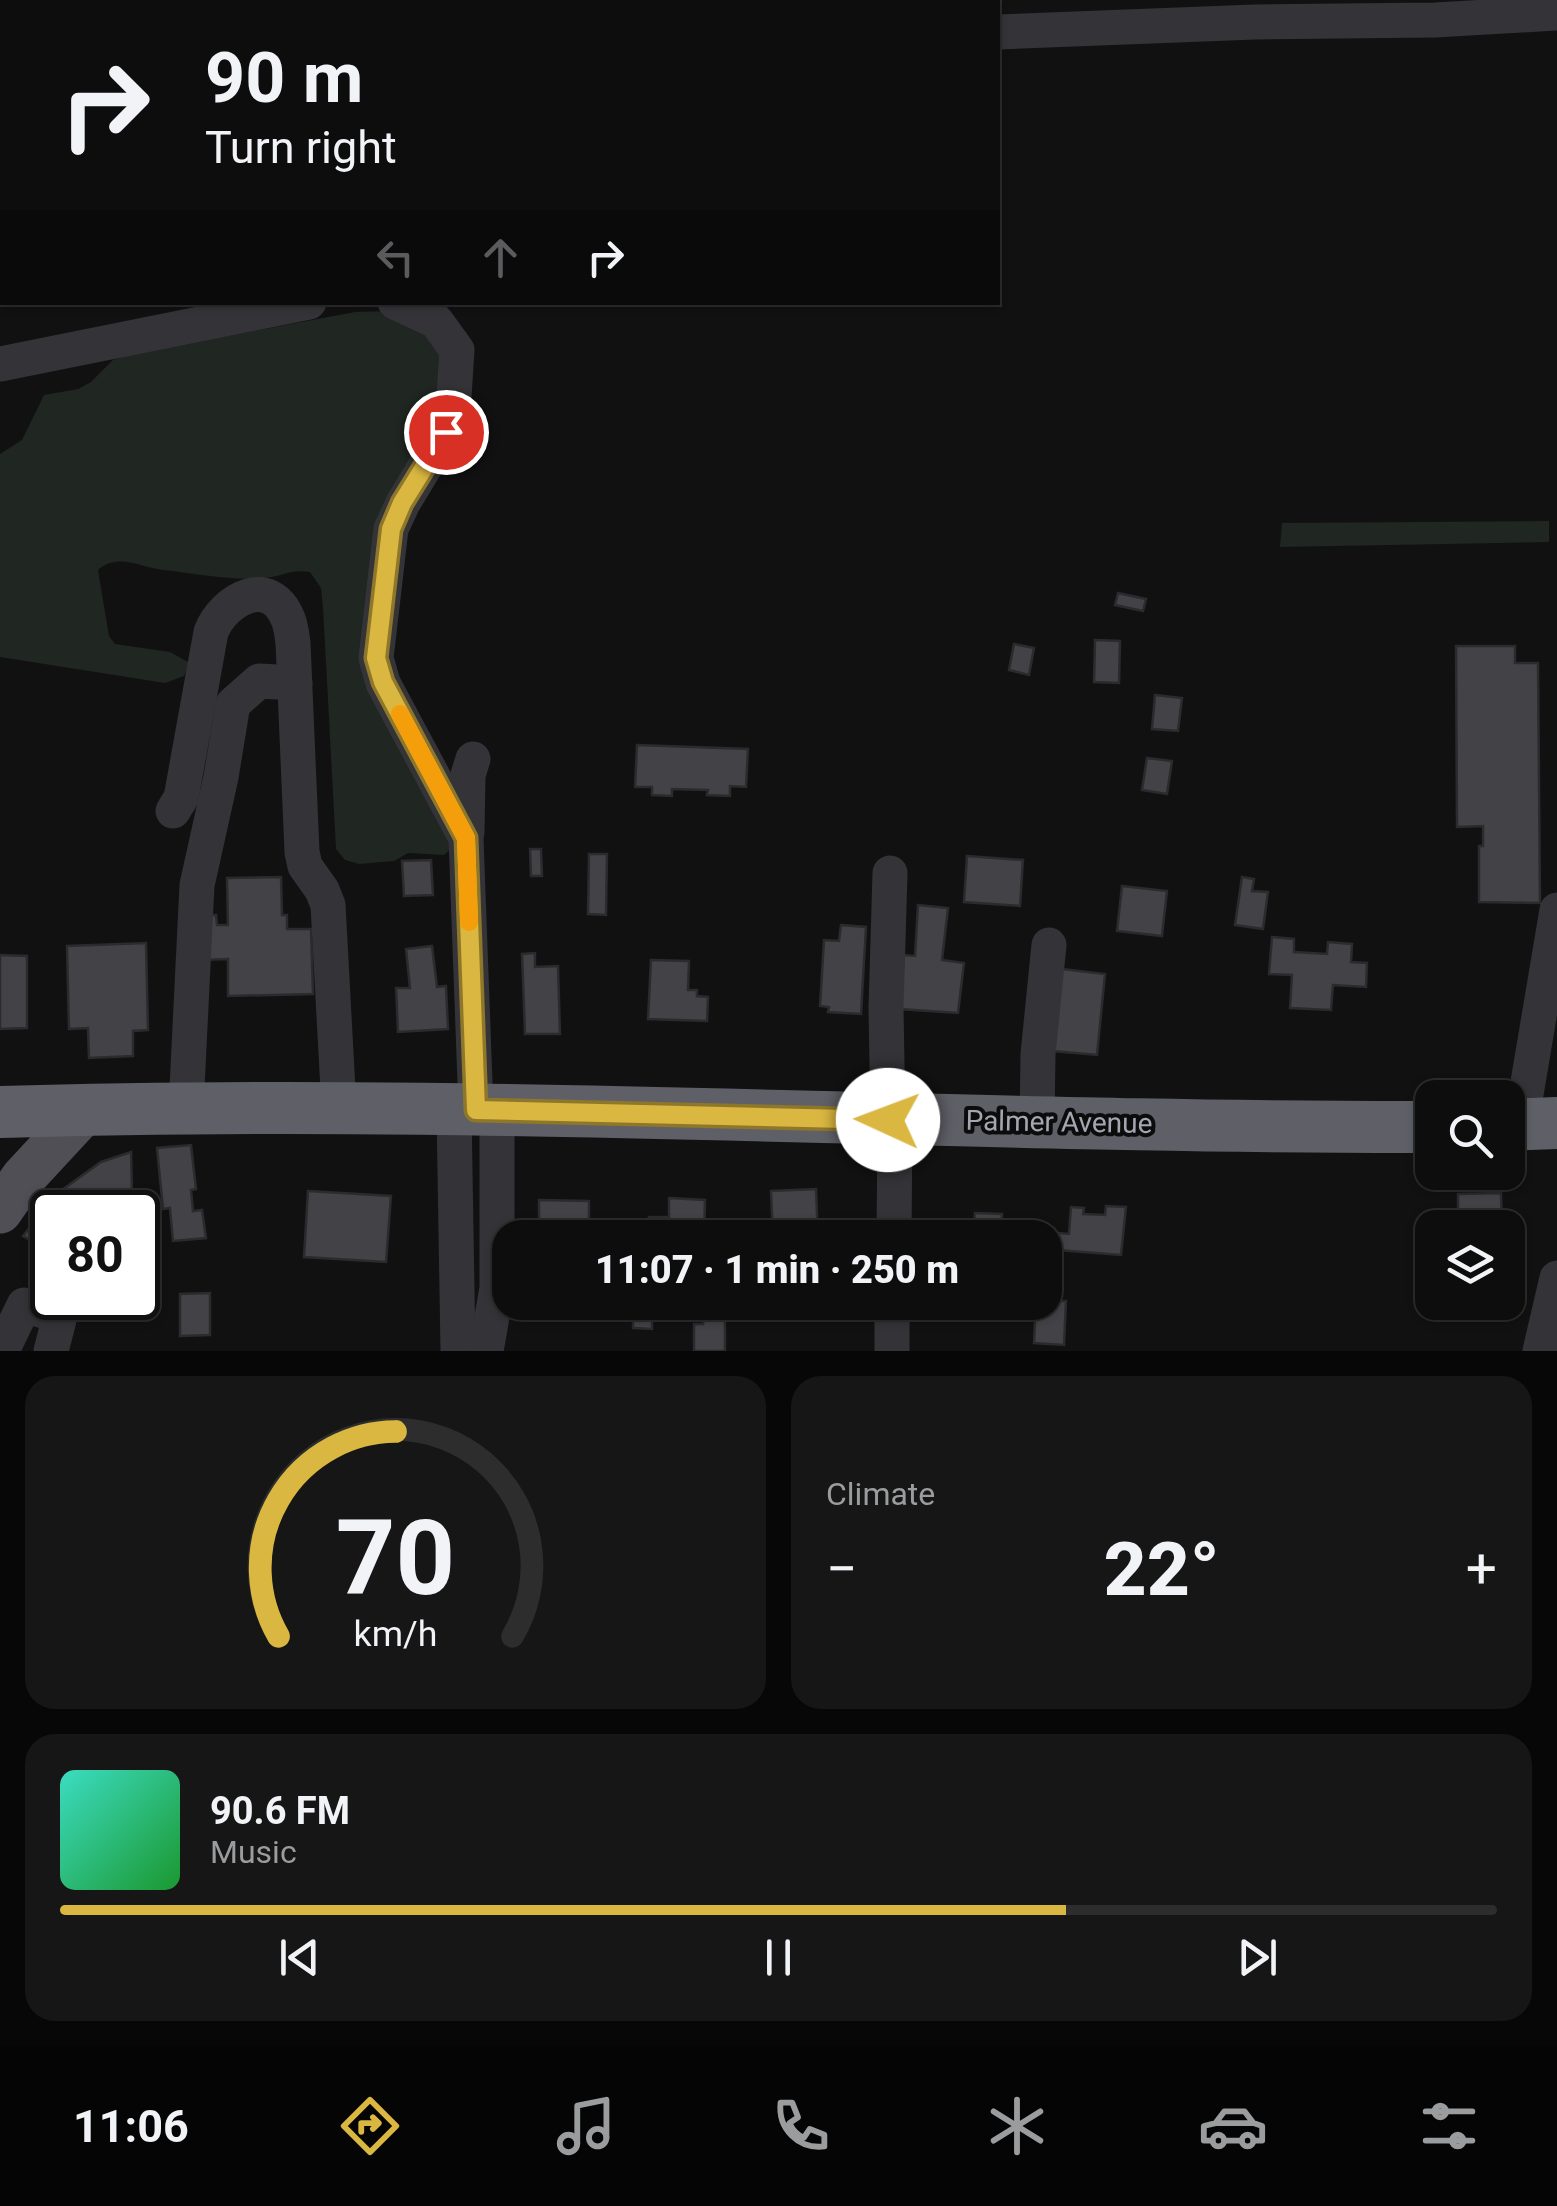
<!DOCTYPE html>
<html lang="en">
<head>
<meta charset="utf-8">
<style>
  :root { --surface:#0d0d0e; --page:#161617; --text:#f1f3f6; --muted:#9a9c9e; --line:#2d2d2e; --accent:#dab741 }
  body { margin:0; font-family:Roboto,sans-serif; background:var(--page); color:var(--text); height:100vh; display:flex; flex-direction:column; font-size:38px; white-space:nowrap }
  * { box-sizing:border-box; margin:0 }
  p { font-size:32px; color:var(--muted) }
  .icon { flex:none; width:55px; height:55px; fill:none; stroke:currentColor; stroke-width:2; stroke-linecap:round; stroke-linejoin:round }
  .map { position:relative; height:1351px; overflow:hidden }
  .details { display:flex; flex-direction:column; gap:25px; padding:25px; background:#070708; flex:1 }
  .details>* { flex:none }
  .guide { position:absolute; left:0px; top:0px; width:1000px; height:305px; box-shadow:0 2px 8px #0004,0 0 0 2px var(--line); background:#0d0d0e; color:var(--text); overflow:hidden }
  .fabs { position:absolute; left:1415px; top:1080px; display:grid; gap:20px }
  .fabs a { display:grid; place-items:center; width:110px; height:110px; border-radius:20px; background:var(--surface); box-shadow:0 2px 8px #0004,0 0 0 2px var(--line); font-size:50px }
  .speed { position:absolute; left:30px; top:1190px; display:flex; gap:20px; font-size:50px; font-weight:700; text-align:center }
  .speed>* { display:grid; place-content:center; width:130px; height:130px; border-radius:50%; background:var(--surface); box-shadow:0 2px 8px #0004,0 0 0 2px var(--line); line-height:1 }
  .speed .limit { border:5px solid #111; border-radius:15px; background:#fff; color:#111 }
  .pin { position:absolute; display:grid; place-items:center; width:85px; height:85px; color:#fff; margin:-42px; border:5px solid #fff; border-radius:50%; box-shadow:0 2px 10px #0007 }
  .me { position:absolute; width:110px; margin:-55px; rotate:272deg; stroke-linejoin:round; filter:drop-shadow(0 0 8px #0008) }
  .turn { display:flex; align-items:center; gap:35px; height:210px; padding:0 40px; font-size:45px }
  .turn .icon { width:130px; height:130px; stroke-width:2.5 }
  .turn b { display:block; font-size:70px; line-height:85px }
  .lanes { display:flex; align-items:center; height:95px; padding:0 40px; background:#0003; justify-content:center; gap:50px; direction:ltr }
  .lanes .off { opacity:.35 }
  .big { font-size:75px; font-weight:800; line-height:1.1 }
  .details .tile { flex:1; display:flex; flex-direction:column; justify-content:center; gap:15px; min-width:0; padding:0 35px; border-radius:30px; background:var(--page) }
  .details .dial { align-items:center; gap:0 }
  .dial svg { height:260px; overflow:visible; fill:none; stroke:var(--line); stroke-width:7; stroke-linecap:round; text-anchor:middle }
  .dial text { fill:var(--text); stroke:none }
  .song { display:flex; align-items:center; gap:30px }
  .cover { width:120px; height:120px; border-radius:15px; background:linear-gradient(135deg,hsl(170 70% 55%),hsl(130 70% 35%)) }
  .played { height:10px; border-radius:5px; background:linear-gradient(90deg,var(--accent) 70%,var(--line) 70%) }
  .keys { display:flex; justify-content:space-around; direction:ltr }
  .heat { display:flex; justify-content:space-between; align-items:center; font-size:55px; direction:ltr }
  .details .tiles { flex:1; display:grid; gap:25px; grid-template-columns:1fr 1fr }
  .tile:last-child { grid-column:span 2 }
  .trip { position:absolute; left:492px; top:1220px; width:570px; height:100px; border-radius:30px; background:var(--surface); box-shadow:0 2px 8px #0004,0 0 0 2px var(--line); font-weight:800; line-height:100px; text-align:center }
  .menu { display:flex; height:160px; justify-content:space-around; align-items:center; background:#050506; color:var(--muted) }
  .menu .icon { width:70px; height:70px }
  .menu .selected { color:var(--accent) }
  .menu b { font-size:45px; color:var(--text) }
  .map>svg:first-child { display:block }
  .green { fill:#202621 }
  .building { fill:#434347; stroke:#2b2b2e; stroke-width:2.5 }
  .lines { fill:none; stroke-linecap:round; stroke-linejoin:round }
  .minor { stroke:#343438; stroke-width:35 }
  .major { stroke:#4f4f55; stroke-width:45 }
  .highway { stroke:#5f6067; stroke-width:52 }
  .route-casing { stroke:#8e772a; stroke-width:25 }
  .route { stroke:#dab741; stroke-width:18 }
  .slow { stroke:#f59e0b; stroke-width:18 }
  .labels { text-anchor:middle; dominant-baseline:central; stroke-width:8; stroke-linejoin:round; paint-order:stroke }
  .street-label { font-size:28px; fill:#a4a6b1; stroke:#0c0c0d }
</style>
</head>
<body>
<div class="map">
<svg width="1557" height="1351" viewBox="0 0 1557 1351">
  <rect width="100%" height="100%" fill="#111112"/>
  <g class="green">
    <path d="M 391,311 L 443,345 L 445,376 L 371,644 L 453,847 L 444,855 L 408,853 L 394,861 L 359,864 L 345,860 L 336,849 L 323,607 L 321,588 L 310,572 C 290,569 284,576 265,578 C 232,581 198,574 164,570 C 141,568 118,552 98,570 L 109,636 L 115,644 L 170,652 L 190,663 L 184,676 L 165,683 L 0,657 L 0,454 L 22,440 L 44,395 L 78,389 L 91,382 L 113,360 L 131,354 L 355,312 Z"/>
    <polygon points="1549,521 1549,542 1280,547 1282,523"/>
  </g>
  <g class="building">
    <polygon points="1118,593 1146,599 1143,611 1115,605"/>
    <polygon points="1095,640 1120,641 1119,683 1094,682"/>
    <polygon points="1014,644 1034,648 1029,675 1009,670"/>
    <polygon points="1456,646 1515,646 1515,663 1538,663 1540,903 1479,902 1479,846 1483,846 1483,826 1457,827"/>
    <polygon points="1155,695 1182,698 1178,731 1152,729"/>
    <polygon points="637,745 748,749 746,787 730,786 730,796 707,795 708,790 672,789 672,796 652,795 652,787 635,787"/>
    <polygon points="1147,758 1172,761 1167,794 1142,790"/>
    <polygon points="530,849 541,849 542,876 531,876"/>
    <polygon points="589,854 607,854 606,915 588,914"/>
    <polygon points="967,856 1023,860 1020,906 964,902"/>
    <polygon points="431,860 433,895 404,896 402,861"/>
    <polygon points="281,877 282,915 287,915 287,929 311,929 313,994 228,996 228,959 200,960 203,915 216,915 217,925 228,925 227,878"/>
    <polygon points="1242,877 1254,879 1252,891 1268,892 1263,929 1235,925"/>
    <polygon points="1122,886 1167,891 1162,936 1117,931"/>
    <polygon points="918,905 948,908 942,960 964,963 958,1013 900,1009 904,955 915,956"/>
    <polygon points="841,925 866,927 861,1014 828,1012 829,1007 820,1006 824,940 839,941"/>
    <polygon points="1272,937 1294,939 1294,952 1327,954 1328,942 1352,944 1351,962 1367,963 1366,987 1333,985 1331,1010 1290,1008 1292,975 1269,974"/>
    <polygon points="146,943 148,1030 133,1031 133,1056 89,1058 88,1028 69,1029 67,946"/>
    <polygon points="432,946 437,987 446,986 448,1029 398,1032 396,988 410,988 406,949"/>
    <polygon points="535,953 535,967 558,966 560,1034 525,1034 522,954"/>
    <polygon points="0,955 27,956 27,1028 0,1029"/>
    <polygon points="651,960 689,961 688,990 697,990 697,996 708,997 707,1021 648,1019"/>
    <polygon points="1062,969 1105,974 1097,1055 1053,1051"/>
    <polygon points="191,1145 196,1189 191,1190 193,1211 202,1210 206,1238 173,1241 170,1208 163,1209 157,1148"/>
    <polygon points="131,1152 132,1191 121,1191 121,1212 52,1212 52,1252 23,1236 55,1195 101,1162"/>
    <polygon points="816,1189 818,1238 773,1238 771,1191"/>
    <polygon points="308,1191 391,1196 386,1262 304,1257"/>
    <polygon points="1501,1193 1502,1228 1454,1228 1458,1227 1458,1194"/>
    <polygon points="669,1198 705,1200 704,1238 648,1238 649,1217 669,1217"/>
    <polygon points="539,1200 589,1201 589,1238 527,1238 539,1235"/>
    <polygon points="1106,1206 1126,1207 1121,1255 1058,1250 1059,1233 1069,1234 1071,1207 1084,1208 1083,1214 1105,1215"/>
    <polygon points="975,1213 1002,1214 1001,1238 957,1238 973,1236"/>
    <polygon points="210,1293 210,1335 180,1336 180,1294"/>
    <polygon points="1045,1300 1066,1301 1064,1345 1034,1343 1036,1302 1045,1302"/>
    <polygon points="633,1313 652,1313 652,1329 633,1328"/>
    <polygon points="704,1318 725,1319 725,1351 694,1351 694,1324 703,1324"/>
  </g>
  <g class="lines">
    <g class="minor">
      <polyline points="0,28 2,28"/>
      <polyline points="998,32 1255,22 1435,20 1557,13"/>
      <polyline points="395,302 436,321 457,350 453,412 446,432 403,503 391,529 376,658 383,683 466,838 476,1110"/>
      <polyline points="0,364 309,302"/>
      <path d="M 173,811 L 181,798 L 211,632 C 224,599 270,574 288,619 C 291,626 292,635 293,643 L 302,852 L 305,866 L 322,890 L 328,905 L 339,1108"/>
      <polyline points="467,832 468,775 473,759"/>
      <polyline points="186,1108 197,885 221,777 233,704 259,681 295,683"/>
      <polyline points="454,1110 458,1351"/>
      <polyline points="888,1120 886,1008 890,873"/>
      <polyline points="1037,1121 1038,1054 1049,945"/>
      <polyline points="1521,1124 1557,910"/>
      <polyline points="894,1238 895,1120"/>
      <polyline points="2,1351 24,1305 60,1316 51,1351"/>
      <polyline points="486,1351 497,1288 497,1111"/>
      <polyline points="892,1351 892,1302"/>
      <polyline points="1540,1351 1557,1278"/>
    </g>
    <polyline class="major" points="0,1211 23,1178 86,1110"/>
    <g class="highway">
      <path d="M 0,1112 C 477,1097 955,1128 1432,1127"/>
      <polyline points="1508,1125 1557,1123"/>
    </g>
  </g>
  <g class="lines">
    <g class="route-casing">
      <polyline id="route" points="446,432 402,503 391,529 376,658 383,682 466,838 476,1110 888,1120"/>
    </g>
    <use href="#route" class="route"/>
    <polyline class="slow" points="400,714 466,838 469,922"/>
  </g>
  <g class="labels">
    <g class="street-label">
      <text transform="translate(1059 1122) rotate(1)">Palmer Avenue</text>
    </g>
  </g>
</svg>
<div class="fabs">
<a><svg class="icon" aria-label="search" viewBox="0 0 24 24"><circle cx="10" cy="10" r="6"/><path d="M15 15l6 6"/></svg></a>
<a><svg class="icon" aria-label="layers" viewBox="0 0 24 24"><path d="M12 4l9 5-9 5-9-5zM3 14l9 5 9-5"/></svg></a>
</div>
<div class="speed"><div class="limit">80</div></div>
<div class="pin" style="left:446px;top:432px;background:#d93025"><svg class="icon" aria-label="arrive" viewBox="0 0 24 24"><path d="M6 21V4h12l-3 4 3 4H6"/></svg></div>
<svg class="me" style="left:888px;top:1120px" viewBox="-20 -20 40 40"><circle r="19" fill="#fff"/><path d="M0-13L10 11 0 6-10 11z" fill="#dab741"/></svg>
<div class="trip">11:07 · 1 min · 250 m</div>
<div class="guide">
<div class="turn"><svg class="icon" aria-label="right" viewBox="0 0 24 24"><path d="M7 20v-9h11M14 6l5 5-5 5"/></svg><div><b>90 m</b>Turn right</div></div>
<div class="lanes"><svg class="icon off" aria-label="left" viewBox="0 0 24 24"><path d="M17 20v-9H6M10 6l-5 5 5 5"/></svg><svg class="icon off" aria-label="ahead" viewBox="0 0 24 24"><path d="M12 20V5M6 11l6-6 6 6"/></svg><svg class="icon" aria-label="right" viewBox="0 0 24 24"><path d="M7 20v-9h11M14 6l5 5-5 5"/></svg></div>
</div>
</div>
<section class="details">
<div class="tiles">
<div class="tile dial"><svg viewBox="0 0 100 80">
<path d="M14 69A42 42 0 1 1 86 69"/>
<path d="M14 69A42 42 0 0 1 50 6" stroke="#dab741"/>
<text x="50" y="56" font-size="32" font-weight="700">70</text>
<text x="50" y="72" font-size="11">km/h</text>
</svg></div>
<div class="tile"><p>Climate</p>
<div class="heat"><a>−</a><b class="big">22°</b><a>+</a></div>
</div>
<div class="tile">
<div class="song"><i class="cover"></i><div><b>90.6 FM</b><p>Music</p></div></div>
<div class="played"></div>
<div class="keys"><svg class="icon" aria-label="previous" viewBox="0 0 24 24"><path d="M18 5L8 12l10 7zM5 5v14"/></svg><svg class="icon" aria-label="pause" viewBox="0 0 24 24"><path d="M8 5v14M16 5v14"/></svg><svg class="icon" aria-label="next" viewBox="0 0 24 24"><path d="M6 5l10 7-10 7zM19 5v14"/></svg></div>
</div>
</div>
</section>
<nav class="menu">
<b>11:06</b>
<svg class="icon selected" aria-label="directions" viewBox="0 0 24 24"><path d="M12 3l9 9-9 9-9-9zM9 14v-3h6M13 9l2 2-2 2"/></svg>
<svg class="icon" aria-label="music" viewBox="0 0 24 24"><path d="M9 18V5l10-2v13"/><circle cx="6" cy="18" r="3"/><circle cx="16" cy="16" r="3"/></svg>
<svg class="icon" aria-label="phone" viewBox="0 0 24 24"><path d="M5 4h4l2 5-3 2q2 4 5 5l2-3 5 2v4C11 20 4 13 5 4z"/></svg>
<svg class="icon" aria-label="climate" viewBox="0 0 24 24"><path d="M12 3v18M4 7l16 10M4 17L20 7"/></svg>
<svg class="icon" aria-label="car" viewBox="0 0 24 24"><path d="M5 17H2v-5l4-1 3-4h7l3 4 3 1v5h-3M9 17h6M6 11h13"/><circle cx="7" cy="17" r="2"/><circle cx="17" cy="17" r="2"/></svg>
<svg class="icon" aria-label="filters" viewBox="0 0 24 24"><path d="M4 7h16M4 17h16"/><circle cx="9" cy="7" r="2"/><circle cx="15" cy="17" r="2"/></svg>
</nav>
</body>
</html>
